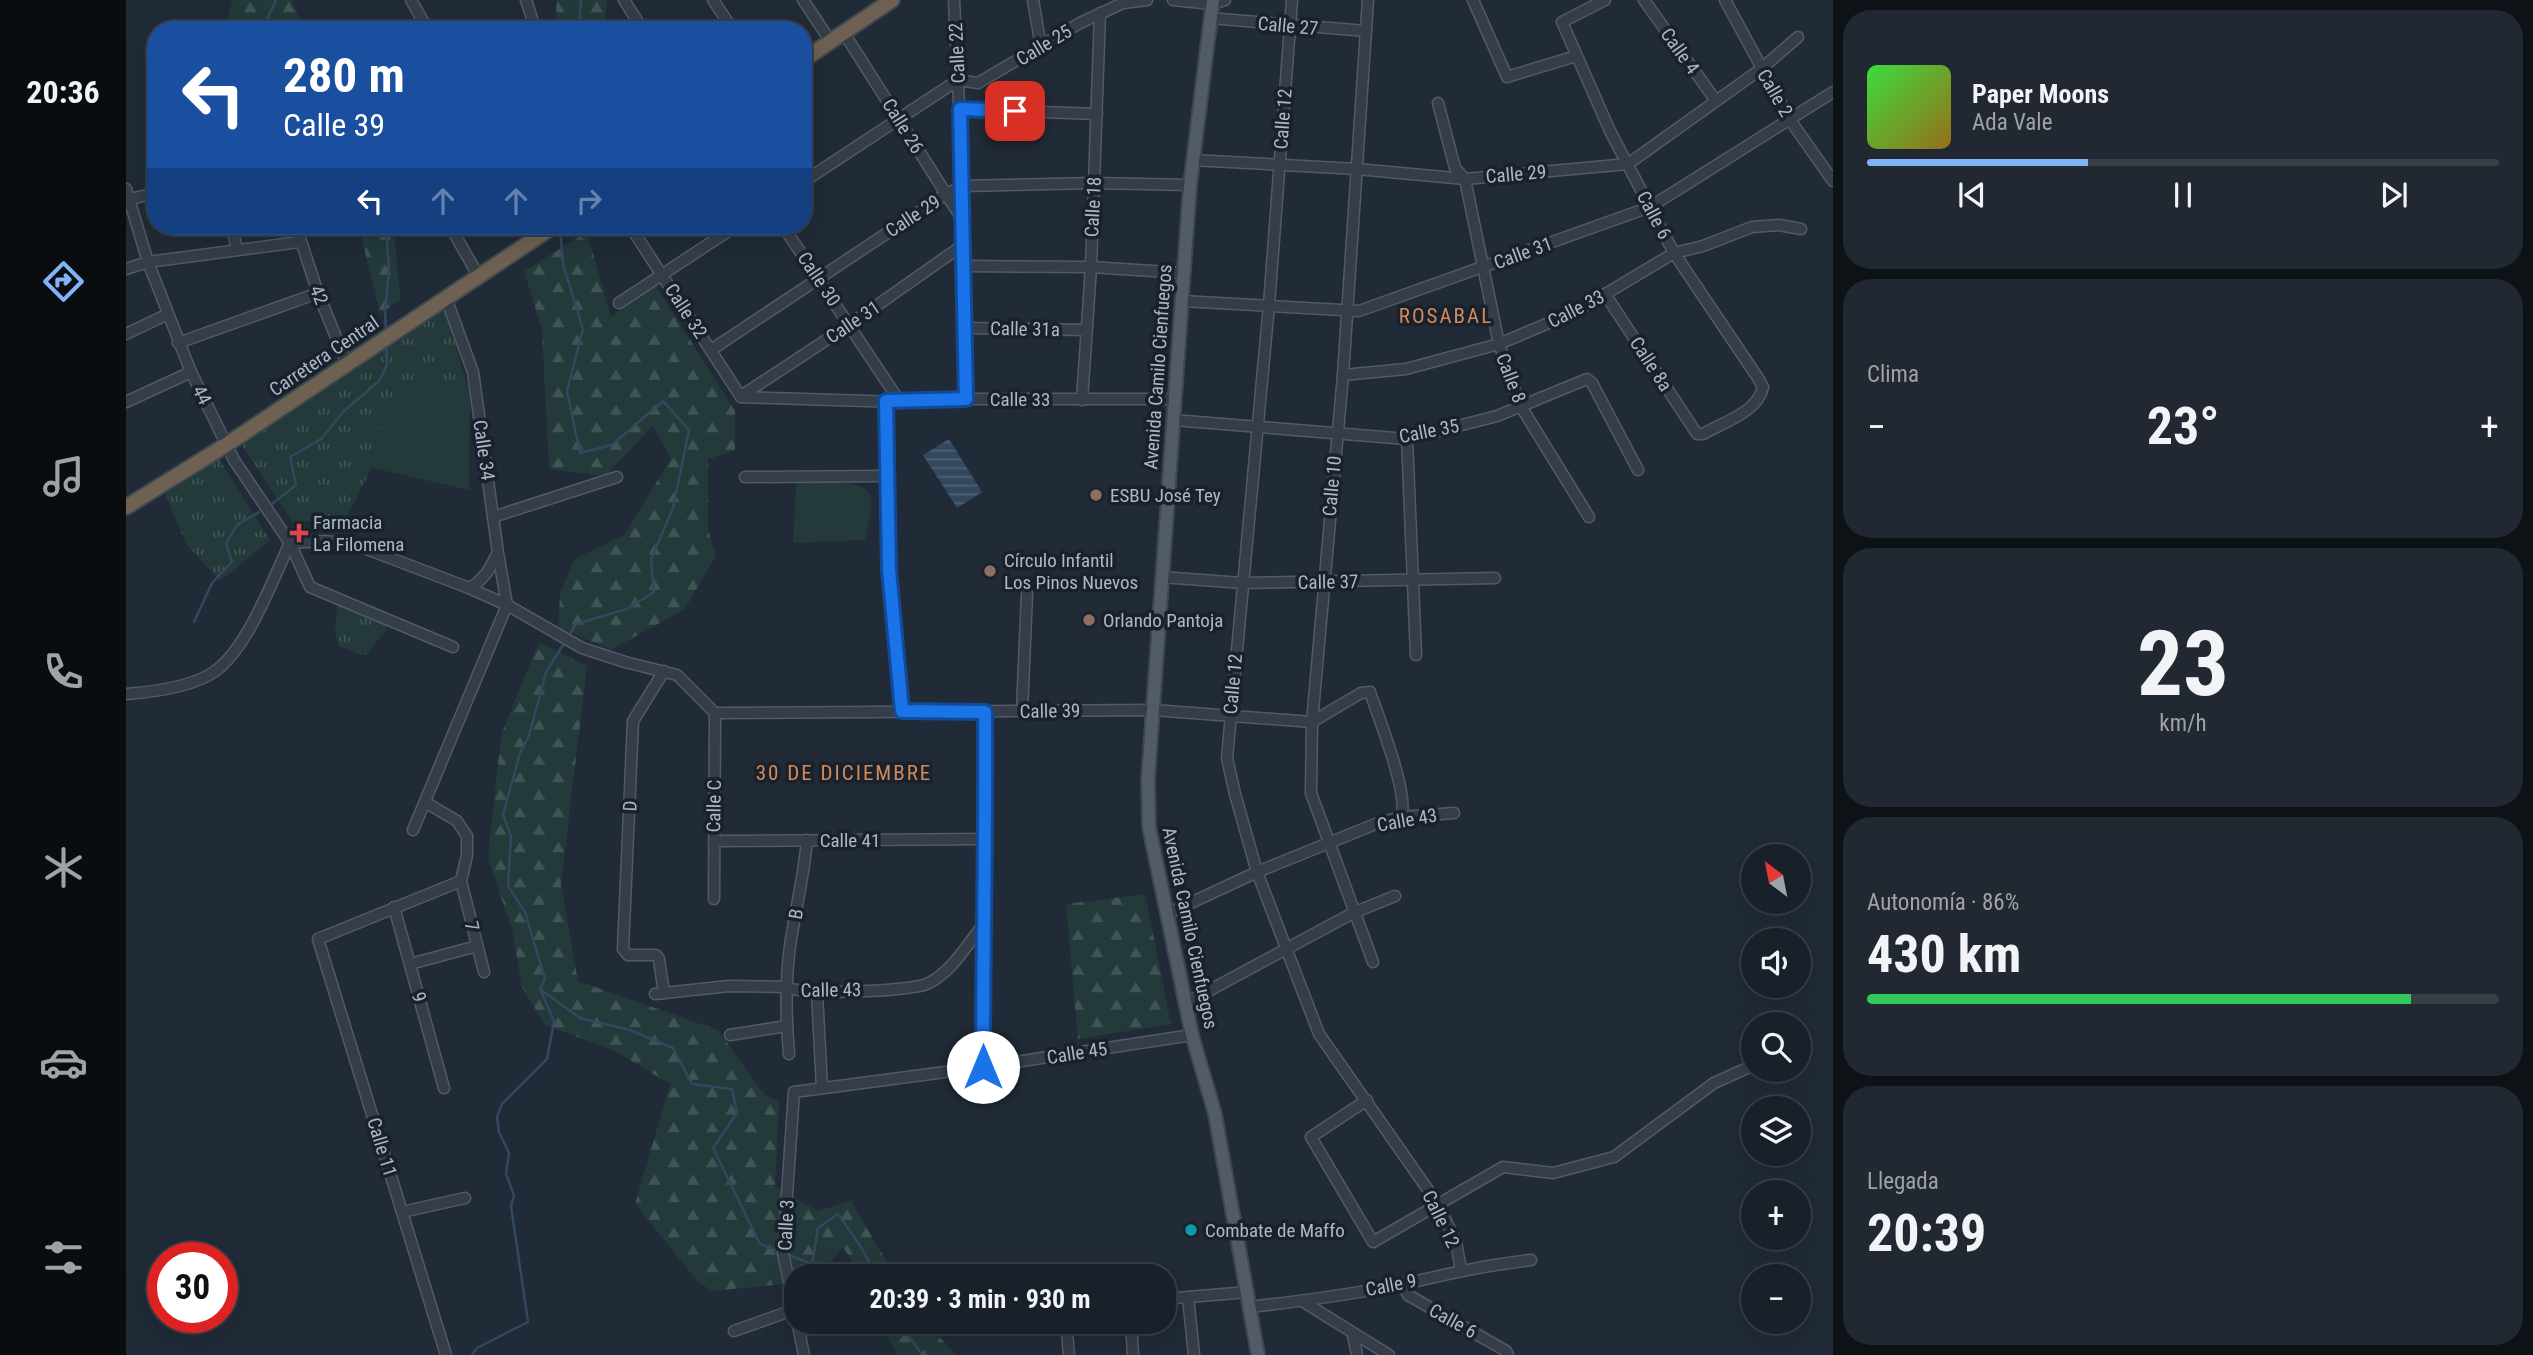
<!DOCTYPE html>
<html lang="es">
<head>
<meta charset="utf-8">
<style>
  :root { --surface:#182029; --page:#212831; --text:#f1f3f6; --muted:#9fa3a8; --line:#363e46; --accent:#80b3f8 }
  body { margin:0; font-family:"Roboto Condensed",sans-serif; background:var(--page); color:var(--text); height:100vh; display:flex; flex-direction:column; font-size:26px; white-space:nowrap }
  * { box-sizing:border-box; margin:0 }
  p { font-size:23px; color:var(--muted) }
  .icon { flex:none; width:38px; height:38px; fill:none; stroke:currentColor; stroke-width:2; stroke-linecap:round; stroke-linejoin:round }
  .map { position:relative; flex:1; overflow:hidden }
  .sheet { display:flex; flex-direction:column; gap:10px; padding:10px; background:#0d1217; width:700px }
  .sheet>* { flex:none }
  .hud { position:absolute; left:21px; top:21px; width:665px; height:214px; border-radius:28px; box-shadow:0 7px 28px #0002,0 0 0 2px var(--line); background:#1a4fa0; color:#fff; overflow:hidden }
  .needle { width:46px; rotate:328deg }
  .buttons { position:absolute; left:1615px; top:844px; display:grid; gap:14px }
  .buttons a { display:grid; place-items:center; width:70px; height:70px; border-radius:50%; background:var(--surface); box-shadow:0 7px 28px #0002,0 0 0 2px var(--line); font-size:35px }
  .speed { position:absolute; left:21px; top:1242px; display:flex; gap:14px; font-size:35px; font-weight:700; text-align:center }
  .speed>* { display:grid; place-content:center; width:91px; height:91px; border-radius:50%; background:var(--surface); box-shadow:0 7px 28px #0002,0 0 0 2px var(--line); line-height:1 }
  .speed .limit { border:10px solid #d22; background:#fff; color:#111 }
  .pin { position:absolute; display:grid; place-items:center; width:60px; height:60px; color:#fff; margin:-30px; border-radius:14px; box-shadow:0 4px 10px #0006 }
  .me { position:absolute; width:77px; margin:-38px; rotate:0deg; stroke-linejoin:round; filter:drop-shadow(0 0 5px #0008) }
  .turn { display:flex; align-items:center; gap:24px; height:147px; padding:0 21px; font-size:32px }
  .turn .icon { width:91px; height:91px; stroke-width:2.5 }
  .turn b { display:block; font-size:49px; line-height:60px }
  .lanes { display:flex; align-items:center; height:66px; padding:0 21px; background:#0003; justify-content:center; gap:35px; direction:ltr }
  .lanes .off { opacity:.35 }
  .big { font-size:52px; font-weight:700; line-height:1.1 }
  .sheet .card { flex:1; display:flex; flex-direction:column; justify-content:center; gap:10px; min-width:0; padding:0 24px; border-radius:28px; background:var(--page) }
  .sheet .dial { align-items:center; gap:0 }
  .dial b { font-size:91px; line-height:1 }
  .song { display:flex; align-items:center; gap:21px }
  .cover { width:84px; height:84px; border-radius:10px; background:linear-gradient(135deg,hsl(120 70% 55%),hsl(40 70% 35%)) }
  .played { height:7px; border-radius:4px; background:linear-gradient(90deg,var(--accent) 35%,var(--line) 35%) }
  .keys { display:flex; justify-content:space-around; direction:ltr }
  .heat { display:flex; justify-content:space-between; align-items:center; font-size:38px; direction:ltr }
  .charge { height:10px; border-radius:5px; background:linear-gradient(90deg,#34c759 86%,var(--line) 0) }
  .trip { position:absolute; left:658px; top:1264px; width:392px; height:70px; border-radius:28px; background:var(--surface); box-shadow:0 7px 28px #0002,0 0 0 2px var(--line); font-weight:700; line-height:70px; text-align:center }
  main { display:flex; flex:1; min-height:0 }
  .tab-bar { display:flex; flex-direction:column; width:126px; justify-content:space-around; align-items:center; background:#0a0d10; color:var(--muted) }
  .tab-bar .icon { width:49px; height:49px }
  .tab-bar .current { color:var(--accent) }
  .tab-bar b { font-size:32px; color:var(--text) }
  .map>svg:first-child { display:block }
  .grass { fill:url(#grass-tufts) }
  .forest { fill:url(#forest-firs) }
  .park { fill:#23393a }
  .water { fill:url(#water-rules) }
  .lines { fill:none; stroke-linecap:round; stroke-linejoin:round }
  .stream { stroke:#33485f; stroke-width:2.5 }
  .minor-casing { stroke:#515b66; stroke-width:13 }
  .major-casing { stroke:#3d4652; stroke-width:16 }
  .highway-casing { stroke:#3e4852; stroke-width:18 }
  .minor { stroke:#343d48; stroke-width:10 }
  .major { stroke:#515c68; stroke-width:12 }
  .highway { stroke:#6e6151; stroke-width:14 }
  .route-casing { stroke:#114b97; stroke-width:18 }
  .route { stroke:#1a73e8; stroke-width:12 }
  .education-dot { fill:#8d6e63; stroke:#19222c; stroke-width:2.5 }
  .health-dot { fill:#e0444e; stroke:#19222c; stroke-width:2.5 }
  .culture-dot { fill:#0f9aa8; stroke:#19222c; stroke-width:2.5 }
  .labels { text-anchor:middle; dominant-baseline:central; stroke-width:7; stroke-linejoin:round; paint-order:stroke }
  .street-label { font-size:19px; fill:#aeb8c5; stroke:#19222c }
  .poi-label { font-size:19px; fill:#aeb8c5; stroke:#19222c; text-anchor:start }
  .neighbourhood-label { font-size:21px; letter-spacing:2px; fill:#d38a5a; stroke:#19222c }
</style>
</head>
<body>
<main>
<nav class="tab-bar">
<b>20:36</b>
<svg class="icon current" aria-label="directions" viewBox="0 0 24 24"><path d="M12 3l9 9-9 9-9-9zM9 14v-3h6M13 9l2 2-2 2"/></svg>
<svg class="icon" aria-label="music" viewBox="0 0 24 24"><path d="M9 18V5l10-2v13"/><circle cx="6" cy="18" r="3"/><circle cx="16" cy="16" r="3"/></svg>
<svg class="icon" aria-label="phone" viewBox="0 0 24 24"><path d="M5 4h4l2 5-3 2q2 4 5 5l2-3 5 2v4C11 20 4 13 5 4z"/></svg>
<svg class="icon" aria-label="climate" viewBox="0 0 24 24"><path d="M12 3v18M4 7l16 10M4 17L20 7"/></svg>
<svg class="icon" aria-label="car" viewBox="0 0 24 24"><path d="M5 17H2v-5l4-1 3-4h7l3 4 3 1v5h-3M9 17h6M6 11h13"/><circle cx="7" cy="17" r="2"/><circle cx="17" cy="17" r="2"/></svg>
<svg class="icon" aria-label="filters" viewBox="0 0 24 24"><path d="M4 7h16M4 17h16"/><circle cx="9" cy="7" r="2"/><circle cx="15" cy="17" r="2"/></svg>
</nav>
<div class="map">
<svg width="1707" height="1355" viewBox="0 0 1707 1355">
  <defs>
    <pattern id="grass-tufts" width="24" height="20" patternUnits="userSpaceOnUse" patternTransform="scale(1.75)"><rect width="24" height="20" fill="#23393a"/><path d="M3 7l-1-3M5 7V3M7 7l1-3M15 17l-1-3M17 17v-4M19 17l1-3" fill="none" stroke="#405455"/></pattern>
    <pattern id="forest-firs" width="22" height="20" patternUnits="userSpaceOnUse" patternTransform="scale(1.75)"><rect width="22" height="20" fill="#23393a"/><path d="M5 1l3.5 6h-7zM16 11l3.5 6h-7z" fill="#405455"/></pattern>
    <pattern id="water-rules" width="6" height="5" patternUnits="userSpaceOnUse" patternTransform="scale(1.75)"><rect width="6" height="5" fill="#33485f"/><path d="M0 2.5h6" fill="none" stroke="#4e6074"/></pattern>
  </defs>
  <rect width="100%" height="100%" fill="#202b37"/>
  <g class="grass">
    <polygon points="319,310 342,387 294,392 269,407 247,443 246,468 217,524 201,519 167,523 115,444"/>
    <polygon points="93,459 144,540 94,581 60,544 39,494"/>
    <polygon points="211,605 259,625 261,629 241,654 235,655 213,646 209,634"/>
  </g>
  <g class="forest">
    <polygon points="106,0 169,0 166,2 179,30 99,30"/>
    <polygon points="430,0 481,0 478,30 431,30"/>
    <polygon points="233,226 268,226 274,300 254,314"/>
    <polygon points="461,232 485,317 529,285 609,411 609,450 582,459 582,530 590,555 559,609 485,650 432,627 434,594 448,559 498,535 545,459 527,426 479,476 423,469 416,330 398,271"/>
    <polygon points="413,642 461,666 435,884 452,981 592,1030 638,1094 653,1102 649,1186 691,1211 725,1201 769,1276 732,1276 734,1273 717,1247 692,1276 670,1276 670,1283 586,1291 572,1282 509,1204 544,1084 489,1051 419,1025 396,987 386,929 362,859 375,735"/>
    <polygon points="1019,894 1045,1024 952,1039 940,904"/>
    <polygon points="726,1321 799,1321 830,1355 772,1355 757,1330 727,1323"/>
  </g>
  <g class="park">
    <polygon points="342,387 344,398 343,490 246,468 247,443 269,407 294,392"/>
    <path d="M 670,482 C 689,482 744,476 746,501 C 746,513 741,528 739,540 L 667,543 Z"/>
  </g>
  <polygon class="water" points="823,439 856,492 831,508 797,455"/>
  <g class="lines">
    <g class="stream">
      <polyline points="136,30 150,0"/>
      <polyline points="453,30 455,0"/>
      <polyline points="434,227 437,264 457,329 441,391 454,453 486,445 537,401 563,430 547,508 525,560 528,592 501,609 450,624 442,637"/>
      <polyline points="260,333 259,310 263,271 260,226"/>
      <polyline points="146,504 170,485 164,457 195,439 217,412 254,380 261,365 260,343"/>
      <polyline points="68,622 86,583 106,562 100,543 111,525 133,512"/>
      <polyline points="439,642 420,672 403,736 394,753 377,815 385,836 382,886 399,912 419,979 414,989 454,1018 504,1030 547,1048 566,1084 606,1089 611,1113 587,1148 634,1244 649,1250"/>
      <polyline points="663,1255 686,1264 692,1228 712,1214 735,1247 751,1276"/>
      <polyline points="773,1321 796,1355"/>
      <polyline points="346,1355 351,1348 402,1322 385,1206 388,1195 380,1174 383,1153 373,1132 371,1117 376,1104 421,1059 428,1021 414,989"/>
    </g>
    <g class="minor-casing">
      <g id="minor">
        <polyline points="285,0 302,30"/>
        <polyline points="498,0 517,30"/>
        <polyline points="587,0 607,30"/>
        <polyline points="677,0 705,42"/>
        <polyline points="828,0 837,186 840,399"/>
        <polyline points="907,0 915,47"/>
        <polyline points="1047,0 1086,4 1099,0"/>
        <polyline points="1166,0 1143,305 1101,758 1109,794 1131,872 1193,1034 1312,1204 1330,1242 1335,1270"/>
        <polyline points="1242,0 1217,375 1186,722 1185,793 1247,962"/>
        <polyline points="1347,0 1381,77 1450,56"/>
        <path d="M 1479,0 L 1436,22 L 1484,131 L 1548,253 L 1632,378 L 1637,387 C 1632,412 1598,422 1577,434 L 1571,434 L 1479,294"/>
        <polyline points="1518,0 1590,101"/>
        <polyline points="1599,0 1664,120 1707,181"/>
        <polyline points="1084,18 1240,31"/>
        <polyline points="214,28 215,30"/>
        <polyline points="396,30 408,25 400,0"/>
        <polyline points="718,33 836,219"/>
        <polyline points="1312,103 1329,168 1339,179 1373,344 1394,405 1463,517"/>
        <polyline points="834,109 971,114"/>
        <polyline points="1066,160 1231,169 1339,179 1502,164 1635,69 1672,37"/>
        <polyline points="677,182 832,80 852,83 954,23 997,3 1021,0"/>
        <polyline points="0,189 22,262 65,372 108,460 164,543 184,587 327,647"/>
        <polyline points="0,200 30,193"/>
        <polyline points="106,226 111,250"/>
        <polyline points="170,226 192,293 221,364"/>
        <polyline points="324,226 353,277"/>
        <polyline points="399,226 406,240"/>
        <polyline points="504,226 615,397"/>
        <polyline points="657,226 774,402"/>
        <polyline points="838,266 965,267 1057,273"/>
        <polyline points="0,269 22,262 173,242"/>
        <polyline points="1056,301 1233,311 1524,207 1707,92"/>
        <polyline points="493,303 610,226"/>
        <polyline points="838,328 959,330"/>
        <polyline points="0,334 42,314"/>
        <polyline points="52,343 192,293"/>
        <polyline points="585,350 820,194 837,186 968,183 1064,185"/>
        <polyline points="1217,375 1280,369 1373,344 1451,311 1548,253 1577,246 1626,227 1653,225 1675,229"/>
        <polyline points="615,396 723,325 837,245"/>
        <polyline points="615,397 774,402 849,399 1048,399"/>
        <polyline points="956,400 965,267 974,13"/>
        <polyline points="760,401 763,570 776,711"/>
        <polyline points="0,402 65,372"/>
        <polyline points="1047,420 1281,439 1371,416 1461,379 1466,383 1512,470"/>
        <polyline points="1281,439 1290,655"/>
        <polyline points="619,477 761,476"/>
        <polyline points="367,517 491,477"/>
        <path d="M 164,543 L 199,541 L 230,545 L 343,588 L 381,605 L 456,648 L 499,662 L 551,675 L 589,713 L 1027,710 L 1186,722 L 1235,693 L 1244,692 C 1252,716 1284,796 1275,817"/>
        <polyline points="1036,577 1116,583 1369,578"/>
        <path d="M 343,588 C 358,580 364,569 371,554"/>
        <polyline points="538,671 507,721 497,949 502,955 530,955 533,959 538,993"/>
        <path d="M 0,694 C 26,692 66,687 88,672 C 122,648 146,581 164,543"/>
        <polyline points="896,711 901,594"/>
        <polyline points="299,802 331,821 341,836 341,855 335,881 358,972"/>
        <polyline points="287,830 381,605 372,553 347,372 320,298"/>
        <polyline points="588,841 860,839"/>
        <polyline points="588,899 589,713"/>
        <polyline points="268,907 318,1088"/>
        <polyline points="1041,914 1131,872 1252,823 1275,817 1328,813"/>
        <polyline points="284,964 351,946"/>
        <polyline points="691,993 696,1088"/>
        <path d="M 529,994 L 603,986 L 661,987 C 674,996 785,991 801,984 C 826,972 840,946 857,925"/>
        <polyline points="1060,1003 1227,913 1269,896"/>
        <polyline points="604,1035 661,1026"/>
        <path d="M 663,1054 C 660,1019 659,982 664,946 C 669,911 678,876 681,840"/>
        <path d="M 857,1067 C 857,949 860,831 859,712"/>
        <polyline points="1241,1100 1185,1137 1247,1242 1377,1167 1427,1173 1488,1157 1588,1083 1628,1065"/>
        <polyline points="276,1212 339,1198"/>
        <polyline points="1276,1284 1282,1295 1380,1351 1382,1355"/>
        <polyline points="1062,1297 1068,1355"/>
        <polyline points="1038,1299 1122,1292"/>
        <polyline points="1176,1301 1263,1355"/>
        <path d="M 1124,1307 C 1176,1301 1228,1294 1278,1284 C 1321,1274 1361,1265 1405,1260"/>
        <polyline points="940,1321 943,1355"/>
        <polyline points="1005,1321 1007,1355"/>
        <polyline points="608,1331 667,1310"/>
        <polyline points="1227,1335 1231,1355"/>
        <polyline points="320,1355 192,939 335,881"/>
        <polyline points="678,1355 657,1253 668,1092 857,1067 1066,1035"/>
      </g>
    </g>
    <g class="major-casing">
      <polyline id="major" points="1087,0 1064,185 1022,779 1023,827 1066,1035 1089,1114 1132,1355"/>
    </g>
    <g class="highway-casing">
      <g id="highway">
        <polyline points="677,60 766,0"/>
        <polyline points="0,507 100,445 428,226"/>
      </g>
    </g>
    <use href="#minor" class="minor"/>
    <use href="#major" class="major"/>
    <use href="#highway" class="highway"/>
  </g>
  <g class="lines">
    <g class="route-casing">
      <path id="route" d="M 857,1067 C 857,949 860,831 859,712 L 776,711 L 763,570 L 760,401 L 840,399 L 834,109 L 889,111"/>
    </g>
    <use href="#route" class="route"/>
  </g>
  <g class="education-dot">
    <circle cx="970" cy="495" r="7"/>
    <circle cx="864" cy="571" r="7"/>
    <circle cx="963" cy="620" r="7"/>
  </g>
  <path class="health-dot" d="M169.5 522.5h7v7h7v7h-7v7h-7v-7h-7v-7h7z"/>
  <circle class="culture-dot" cx="1065" cy="1230" r="7"/>
  <g class="labels">
    <g class="street-label">
      <text transform="translate(1162 26) rotate(5)">Calle 27</text>
      <text transform="translate(918 45) rotate(-31)">Calle 25</text>
      <text transform="translate(1554 51) rotate(54)">Calle 4</text>
      <text transform="translate(831 53) rotate(-93)">Calle 22</text>
      <text transform="translate(1649 93) rotate(60)">Calle 2</text>
      <text transform="translate(1157 119) rotate(-86)">Calle 12</text>
      <text transform="translate(777 126) rotate(58)">Calle 26</text>
      <text transform="translate(1390 174) rotate(-5)">Calle 29</text>
      <text transform="translate(967 207) rotate(-87)">Calle 18</text>
      <text transform="translate(1528 215) rotate(62)">Calle 6</text>
      <text transform="translate(787 216) rotate(-33)">Calle 29</text>
      <text transform="translate(1397 253) rotate(-20)">Calle 31</text>
      <text transform="translate(693 279) rotate(56)">Calle 30</text>
      <text transform="translate(193 295) rotate(69)">42</text>
      <text transform="translate(1450 309) rotate(-27)">Calle 33</text>
      <text transform="translate(560 311) rotate(57)">Calle 32</text>
      <text transform="translate(727 322) rotate(-34)">Calle 31</text>
      <text transform="translate(899 329) rotate(1)">Calle 31a</text>
      <text transform="translate(198 356) rotate(-34)">Carretera Central</text>
      <text transform="translate(1525 364) rotate(57)">Calle 8a</text>
      <text transform="translate(1032 367) rotate(-86)">Avenida Camilo Cienfuegos</text>
      <text transform="translate(1385 378) rotate(69)">Calle 8</text>
      <text transform="translate(76 395) rotate(64)">44</text>
      <text x="894" y="399">Calle 33</text>
      <text transform="translate(1303 431) rotate(-11)">Calle 35</text>
      <text transform="translate(358 450) rotate(82)">Calle 34</text>
      <text transform="translate(1206 486) rotate(-85)">Calle 10</text>
      <text transform="translate(1202 582) rotate(-1)">Calle 37</text>
      <text transform="translate(1107 684) rotate(-85)">Calle 12</text>
      <text transform="translate(924 711) rotate(-1)">Calle 39</text>
      <text transform="translate(504 806) rotate(-87)">D</text>
      <text transform="translate(588 806) rotate(-89)">Calle C</text>
      <text transform="translate(1281 820) rotate(-10)">Calle 43</text>
      <text x="724" y="840">Calle 41</text>
      <text transform="translate(670 914) rotate(-80)">B</text>
      <text transform="translate(346 926) rotate(77)">7</text>
      <text transform="translate(1064 928) rotate(78)">Avenida Camilo Cienfuegos</text>
      <text transform="translate(705 990) rotate(-1)">Calle 43</text>
      <text transform="translate(293 997) rotate(74)">9</text>
      <text transform="translate(951 1053) rotate(-9)">Calle 45</text>
      <text transform="translate(256 1147) rotate(73)">Calle 11</text>
      <text transform="translate(1315 1219) rotate(64)">Calle 12</text>
      <text transform="translate(660 1225) rotate(-87)">Calle 3</text>
      <text transform="translate(1265 1285) rotate(-11)">Calle 9</text>
      <text transform="translate(1327 1321) rotate(29)">Calle 6</text>
    </g>
    <g class="poi-label">
      <text x="984" y="495">ESBU José Tey</text>
      <text x="187" y="522">Farmacia<tspan x="187" dy="22">La Filomena</tspan></text>
      <text x="878" y="560">Círculo Infantil<tspan x="878" dy="22">Los Pinos Nuevos</tspan></text>
      <text x="977" y="620">Orlando Pantoja</text>
      <text x="1079" y="1230">Combate de Maffo</text>
    </g>
    <g class="neighbourhood-label">
      <text x="1320" y="316">ROSABAL</text>
      <text x="718" y="773">30 DE DICIEMBRE</text>
    </g>
  </g>
</svg>
<div class="buttons">
<a><svg class="needle" viewBox="-14 -14 28 28"><path d="M0-13l5 13h-10z" fill="#e53935"/><path d="M0 13l5-13h-10z" fill="#9fa3a8"/></svg></a>
<a><svg class="icon" aria-label="sound" viewBox="0 0 24 24"><path d="M4 9h4l5-4v14l-5-4H4zM17 9q2 3 0 6"/></svg></a>
<a><svg class="icon" aria-label="search" viewBox="0 0 24 24"><circle cx="10" cy="10" r="6"/><path d="M15 15l6 6"/></svg></a>
<a><svg class="icon" aria-label="layers" viewBox="0 0 24 24"><path d="M12 4l9 5-9 5-9-5zM3 14l9 5 9-5"/></svg></a>
<a>+</a>
<a>−</a>
</div>
<div class="speed"><div class="limit">30</div></div>
<div class="pin" style="left:889px;top:111px;background:#d93025"><svg class="icon" aria-label="arrive" viewBox="0 0 24 24"><path d="M6 21V4h12l-3 4 3 4H6"/></svg></div>
<svg class="me" style="left:857px;top:1067px" viewBox="-20 -20 40 40"><circle r="19" fill="#fff"/><path d="M0-13L10 11 0 6-10 11z" fill="#1a73e8"/></svg>
<div class="trip">20:39 · 3 min · 930 m</div>
<div class="hud">
<div class="turn"><svg class="icon" aria-label="left" viewBox="0 0 24 24"><path d="M17 20v-9H6M10 6l-5 5 5 5"/></svg><div><b>280 m</b>Calle 39</div></div>
<div class="lanes"><svg class="icon" aria-label="left" viewBox="0 0 24 24"><path d="M17 20v-9H6M10 6l-5 5 5 5"/></svg><svg class="icon off" aria-label="ahead" viewBox="0 0 24 24"><path d="M12 20V5M6 11l6-6 6 6"/></svg><svg class="icon off" aria-label="ahead" viewBox="0 0 24 24"><path d="M12 20V5M6 11l6-6 6 6"/></svg><svg class="icon off" aria-label="right" viewBox="0 0 24 24"><path d="M7 20v-9h11M14 6l5 5-5 5"/></svg></div>
</div>
</div>
<section class="sheet">
<div class="card">
<div class="song"><i class="cover"></i><div><b>Paper Moons</b><p>Ada Vale</p></div></div>
<div class="played"></div>
<div class="keys"><svg class="icon" aria-label="previous" viewBox="0 0 24 24"><path d="M18 5L8 12l10 7zM5 5v14"/></svg><svg class="icon" aria-label="pause" viewBox="0 0 24 24"><path d="M8 5v14M16 5v14"/></svg><svg class="icon" aria-label="next" viewBox="0 0 24 24"><path d="M6 5l10 7-10 7zM19 5v14"/></svg></div>
</div>
<div class="card"><p>Clima</p>
<div class="heat"><a>−</a><b class="big">23°</b><a>+</a></div>
</div>
<div class="card dial"><b>23</b><p>km/h</p></div>
<div class="card"><p>Autonomía · 86%</p><b class="big">430 km</b><div class="charge"></div></div>
<div class="card"><p>Llegada</p><b class="big">20:39</b></div>
</section>
</main>
</body>
</html>
